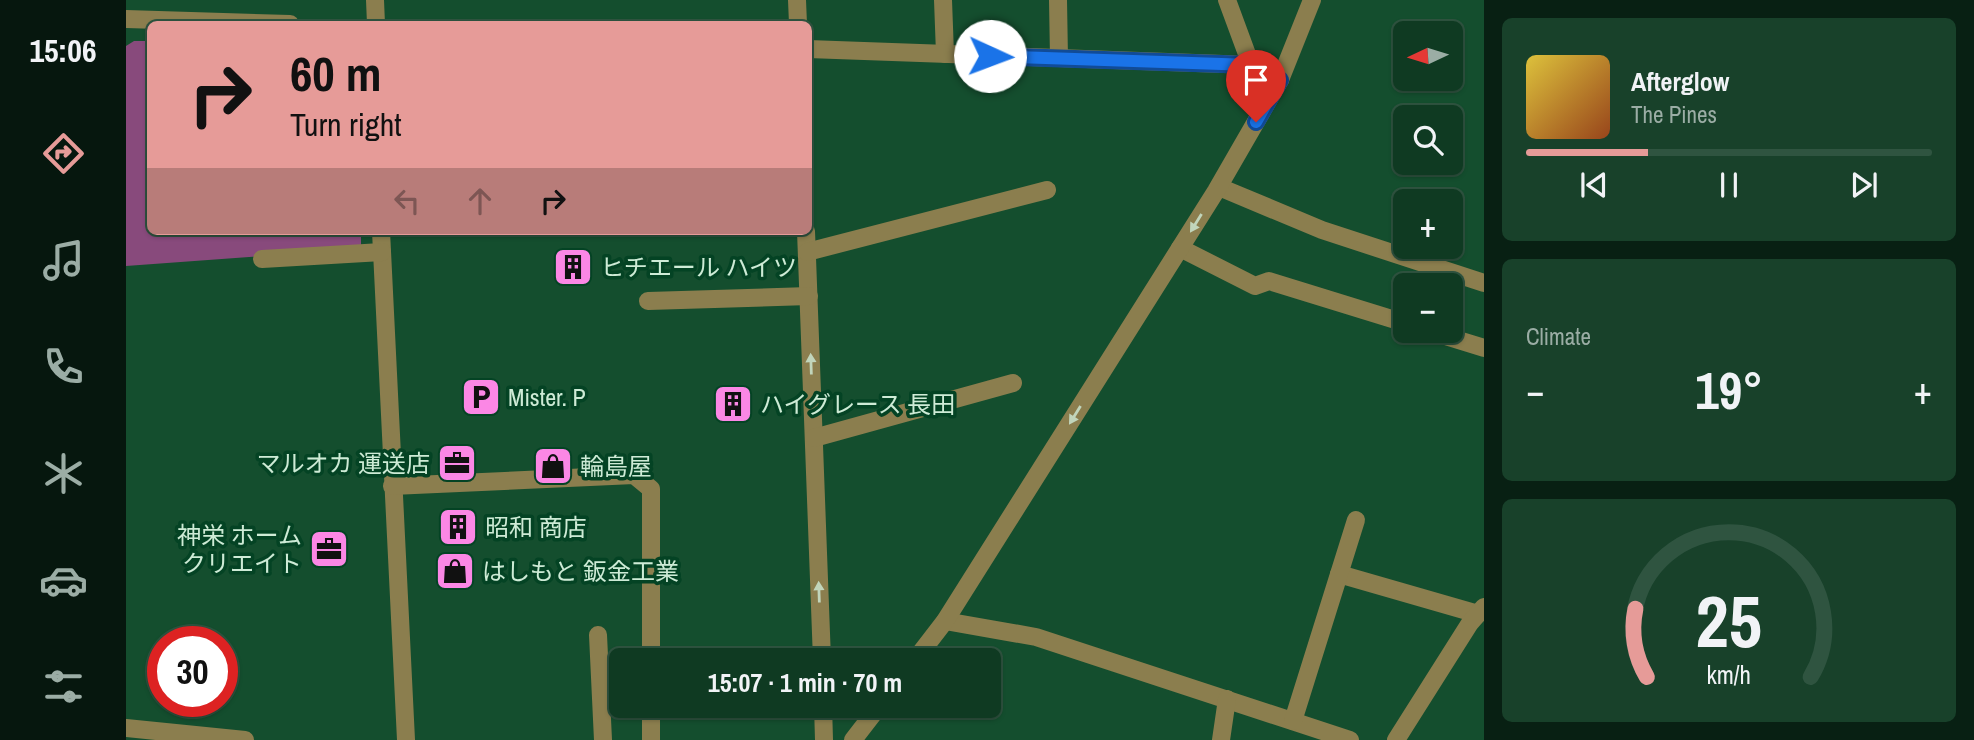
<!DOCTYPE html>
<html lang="en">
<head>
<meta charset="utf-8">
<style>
  :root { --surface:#0f3a22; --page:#18412a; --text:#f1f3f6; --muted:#9bada5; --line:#2f5440; --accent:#e69b98 }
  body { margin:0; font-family:"Archivo Narrow","Noto Sans JP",sans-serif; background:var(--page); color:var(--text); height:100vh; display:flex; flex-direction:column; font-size:26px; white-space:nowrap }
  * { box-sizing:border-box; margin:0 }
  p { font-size:23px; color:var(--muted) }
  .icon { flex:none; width:38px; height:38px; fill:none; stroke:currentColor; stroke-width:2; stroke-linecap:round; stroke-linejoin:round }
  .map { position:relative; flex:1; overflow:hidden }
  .drawer { display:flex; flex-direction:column; gap:18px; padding:18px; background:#082013; width:490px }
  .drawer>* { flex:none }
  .top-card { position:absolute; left:21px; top:21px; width:665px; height:214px; border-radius:10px; box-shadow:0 2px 5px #0004,0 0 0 2px var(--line); background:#e69b98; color:#111; overflow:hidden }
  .needle { width:46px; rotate:266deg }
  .fabs { position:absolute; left:1267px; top:21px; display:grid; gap:14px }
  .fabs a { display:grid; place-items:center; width:70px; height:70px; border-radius:10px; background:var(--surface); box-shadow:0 2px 5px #0004,0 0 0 2px var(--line); font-size:35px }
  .speed { position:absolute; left:21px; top:626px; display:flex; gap:14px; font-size:35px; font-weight:700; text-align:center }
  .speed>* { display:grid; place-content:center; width:91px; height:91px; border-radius:50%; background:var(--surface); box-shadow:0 2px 5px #0004,0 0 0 2px var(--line); line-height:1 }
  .speed .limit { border:10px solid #d22; background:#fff; color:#111 }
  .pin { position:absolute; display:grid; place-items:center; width:60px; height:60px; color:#fff; margin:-72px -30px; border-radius:50% 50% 50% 0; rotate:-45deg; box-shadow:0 0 7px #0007 }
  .pin .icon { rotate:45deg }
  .me { position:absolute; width:77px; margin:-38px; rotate:92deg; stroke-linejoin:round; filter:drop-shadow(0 0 5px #0008) }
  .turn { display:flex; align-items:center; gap:24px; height:147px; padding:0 28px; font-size:32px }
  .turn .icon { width:91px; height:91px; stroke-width:2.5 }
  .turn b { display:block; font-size:49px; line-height:60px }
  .lanes { display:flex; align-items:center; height:66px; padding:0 28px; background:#0003; justify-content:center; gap:35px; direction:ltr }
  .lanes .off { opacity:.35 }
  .big { font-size:52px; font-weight:700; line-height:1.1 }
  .drawer .card { flex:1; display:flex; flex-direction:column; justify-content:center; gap:10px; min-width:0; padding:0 24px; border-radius:10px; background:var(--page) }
  .drawer .dial { align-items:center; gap:0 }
  .dial svg { height:182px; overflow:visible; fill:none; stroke:var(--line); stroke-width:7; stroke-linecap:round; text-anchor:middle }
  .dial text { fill:var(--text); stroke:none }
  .song { display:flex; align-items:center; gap:21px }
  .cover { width:84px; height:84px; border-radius:10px; background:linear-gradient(135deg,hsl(50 70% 55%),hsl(20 70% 35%)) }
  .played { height:7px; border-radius:4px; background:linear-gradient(90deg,var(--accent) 30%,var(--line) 30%) }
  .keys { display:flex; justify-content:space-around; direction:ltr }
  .heat { display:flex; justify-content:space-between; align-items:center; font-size:38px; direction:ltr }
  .trip { position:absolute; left:483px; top:648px; width:392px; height:70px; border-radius:10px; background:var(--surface); box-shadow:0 2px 5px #0004,0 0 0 2px var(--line); font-weight:700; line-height:70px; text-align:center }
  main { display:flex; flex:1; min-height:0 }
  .menu { display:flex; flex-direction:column; width:126px; justify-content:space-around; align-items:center; background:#06170e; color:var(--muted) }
  .menu .icon { width:49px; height:49px }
  .menu .on { color:var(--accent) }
  .menu b { font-size:32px; color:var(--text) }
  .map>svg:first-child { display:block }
  .green { fill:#884a7c }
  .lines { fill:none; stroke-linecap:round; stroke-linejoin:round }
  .minor { stroke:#8b7e4e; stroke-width:18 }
  .oneway { fill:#c1d5bb }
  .route-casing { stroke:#114b97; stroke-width:18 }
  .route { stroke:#1a73e8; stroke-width:12 }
  .labels { text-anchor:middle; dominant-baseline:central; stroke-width:7; stroke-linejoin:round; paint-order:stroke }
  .poi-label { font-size:24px; fill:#ceebd6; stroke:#044324; text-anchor:start }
</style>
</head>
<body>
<main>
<nav class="menu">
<b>15:06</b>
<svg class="icon on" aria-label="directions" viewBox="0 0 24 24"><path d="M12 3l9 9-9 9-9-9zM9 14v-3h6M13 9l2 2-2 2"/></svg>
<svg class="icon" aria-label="music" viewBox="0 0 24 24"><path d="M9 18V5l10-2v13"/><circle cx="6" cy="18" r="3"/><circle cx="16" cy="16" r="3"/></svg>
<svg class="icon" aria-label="phone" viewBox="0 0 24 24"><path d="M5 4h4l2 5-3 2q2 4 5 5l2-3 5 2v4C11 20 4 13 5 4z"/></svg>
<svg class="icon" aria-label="climate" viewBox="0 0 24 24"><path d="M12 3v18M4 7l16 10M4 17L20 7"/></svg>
<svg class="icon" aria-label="car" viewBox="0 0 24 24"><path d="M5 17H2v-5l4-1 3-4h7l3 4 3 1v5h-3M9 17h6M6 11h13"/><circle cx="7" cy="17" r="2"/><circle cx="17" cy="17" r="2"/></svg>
<svg class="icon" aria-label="filters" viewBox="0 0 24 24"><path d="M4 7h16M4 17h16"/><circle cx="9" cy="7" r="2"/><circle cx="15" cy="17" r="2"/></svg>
</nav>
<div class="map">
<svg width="1358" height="740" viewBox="0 0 1358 740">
  <rect width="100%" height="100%" fill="#144e2e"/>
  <polygon class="green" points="8,41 24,41 24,231 235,231 235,249 0,266 0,46"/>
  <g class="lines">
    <g class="minor">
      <polyline points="249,0 250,24"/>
      <polyline points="671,0 672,24"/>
      <polyline points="817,0 819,54"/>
      <polyline points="932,0 933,58"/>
      <polyline points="1101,0 1125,65 1154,80"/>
      <polyline points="0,19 164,24"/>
      <polyline points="682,49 1125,65"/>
      <polyline points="1093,187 1196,230 1358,283"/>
      <polyline points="255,231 280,740"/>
      <polyline points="680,231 696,660"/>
      <polyline points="1054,248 1129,286 1143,281 1279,323"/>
      <polyline points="681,252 921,190"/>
      <polyline points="136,259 256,252"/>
      <polyline points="522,301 683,296"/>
      <polyline points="1303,331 1358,348"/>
      <polyline points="688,438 887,383"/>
      <polyline points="266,486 508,475 525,489 525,660"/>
      <polyline points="1213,574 1352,614"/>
      <polyline points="819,621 910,637 1224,740"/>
      <polyline points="472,635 477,740"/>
      <polyline points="789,660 819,621 1090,191 1154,80 1186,0"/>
      <polyline points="697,705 698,740"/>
      <polyline points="1167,721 1230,520"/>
      <polyline points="0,728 119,740"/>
      <polyline points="525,740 525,705"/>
      <polyline points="727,740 754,705"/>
      <polyline points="1095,740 1101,699"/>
      <polyline points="1270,740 1344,623 1358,607"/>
    </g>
  </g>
  <defs><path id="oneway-solid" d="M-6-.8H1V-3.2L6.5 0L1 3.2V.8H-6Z" transform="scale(1.75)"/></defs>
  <g class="oneway">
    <use href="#oneway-solid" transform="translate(1070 223) rotate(122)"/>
    <use href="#oneway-solid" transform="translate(685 364) rotate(-92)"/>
    <use href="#oneway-solid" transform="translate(949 415) rotate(122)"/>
    <use href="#oneway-solid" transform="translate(693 592) rotate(-92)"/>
  </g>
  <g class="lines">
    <g class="route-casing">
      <polyline id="route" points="864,56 1125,65 1154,80 1130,122"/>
    </g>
    <use href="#route" class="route"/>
  </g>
  <defs>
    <g id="building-square" transform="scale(2.0125)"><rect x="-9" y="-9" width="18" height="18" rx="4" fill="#fb87e5" stroke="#044324"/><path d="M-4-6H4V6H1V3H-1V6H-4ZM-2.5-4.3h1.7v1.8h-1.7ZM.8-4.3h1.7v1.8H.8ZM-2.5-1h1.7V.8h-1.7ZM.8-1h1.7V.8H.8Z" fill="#111"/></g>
    <g id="parking-square" transform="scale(2.0125)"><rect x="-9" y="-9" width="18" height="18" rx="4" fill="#fb87e5" stroke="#044324"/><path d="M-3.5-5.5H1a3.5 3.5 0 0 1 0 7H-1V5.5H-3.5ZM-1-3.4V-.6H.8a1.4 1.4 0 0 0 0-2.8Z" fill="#111"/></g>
    <g id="office-square" transform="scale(2.0125)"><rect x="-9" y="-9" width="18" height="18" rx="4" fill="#fb87e5" stroke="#044324"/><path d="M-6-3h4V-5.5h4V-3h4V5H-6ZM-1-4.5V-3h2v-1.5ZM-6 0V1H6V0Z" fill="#111"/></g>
    <g id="shop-square" transform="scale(2.0125)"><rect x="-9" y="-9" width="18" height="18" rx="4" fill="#fb87e5" stroke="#044324"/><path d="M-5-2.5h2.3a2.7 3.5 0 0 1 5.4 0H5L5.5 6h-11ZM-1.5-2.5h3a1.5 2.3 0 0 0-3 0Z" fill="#111"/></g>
  </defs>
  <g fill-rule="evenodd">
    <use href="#building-square" x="447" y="267"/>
    <use href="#parking-square" x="355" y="397"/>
    <use href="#building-square" x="607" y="404"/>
    <use href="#office-square" x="331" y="463"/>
    <use href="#shop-square" x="427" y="466"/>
    <use href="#building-square" x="332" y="527"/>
    <use href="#office-square" x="203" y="549"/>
    <use href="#shop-square" x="329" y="571"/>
  </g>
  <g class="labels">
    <g class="poi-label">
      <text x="474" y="267">ヒチエール ハイツ</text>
      <text x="382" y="397">Mister. P</text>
      <text x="634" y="404">ハイグレース 長田</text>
      <text x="304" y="463" text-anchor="end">マルオカ 運送店</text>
      <text x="454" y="466">輪島屋</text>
      <text x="359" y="527">昭和 商店</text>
      <text x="176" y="535" text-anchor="end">神栄 ホーム<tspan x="176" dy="28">クリエイト</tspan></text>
      <text x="356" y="571">はしもと 鈑金工業</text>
    </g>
  </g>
</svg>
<div class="fabs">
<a><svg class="needle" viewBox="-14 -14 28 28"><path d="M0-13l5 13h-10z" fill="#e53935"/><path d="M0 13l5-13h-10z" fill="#9bada5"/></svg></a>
<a><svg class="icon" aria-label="search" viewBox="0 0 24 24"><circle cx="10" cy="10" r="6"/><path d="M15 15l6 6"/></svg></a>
<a>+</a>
<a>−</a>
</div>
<div class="speed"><div class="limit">30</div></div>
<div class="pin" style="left:1130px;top:122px;background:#d93025"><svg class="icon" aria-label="arrive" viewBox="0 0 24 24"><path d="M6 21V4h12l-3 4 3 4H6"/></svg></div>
<svg class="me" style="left:864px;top:56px" viewBox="-20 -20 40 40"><circle r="19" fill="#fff"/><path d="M0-13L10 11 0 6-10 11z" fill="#1a73e8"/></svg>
<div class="trip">15:07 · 1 min · 70 m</div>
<div class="top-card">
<div class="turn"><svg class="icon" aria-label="right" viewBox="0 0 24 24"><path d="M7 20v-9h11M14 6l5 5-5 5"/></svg><div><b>60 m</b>Turn right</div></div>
<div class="lanes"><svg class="icon off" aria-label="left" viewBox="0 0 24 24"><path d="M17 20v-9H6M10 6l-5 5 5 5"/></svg><svg class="icon off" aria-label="ahead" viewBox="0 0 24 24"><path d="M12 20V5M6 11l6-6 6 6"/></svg><svg class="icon" aria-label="right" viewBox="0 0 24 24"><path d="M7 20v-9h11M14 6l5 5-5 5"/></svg></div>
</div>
</div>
<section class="drawer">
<div class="card">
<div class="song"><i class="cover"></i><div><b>Afterglow</b><p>The Pines</p></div></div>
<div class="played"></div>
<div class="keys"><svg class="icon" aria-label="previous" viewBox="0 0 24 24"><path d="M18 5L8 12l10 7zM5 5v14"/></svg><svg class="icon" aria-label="pause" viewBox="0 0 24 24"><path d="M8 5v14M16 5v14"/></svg><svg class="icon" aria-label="next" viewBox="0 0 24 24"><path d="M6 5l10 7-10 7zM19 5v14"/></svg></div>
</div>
<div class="card"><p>Climate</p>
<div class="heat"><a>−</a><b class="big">19°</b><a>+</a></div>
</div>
<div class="card dial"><svg viewBox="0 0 100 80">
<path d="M14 69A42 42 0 1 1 86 69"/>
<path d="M14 69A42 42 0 0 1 9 39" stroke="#e69b98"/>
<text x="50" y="56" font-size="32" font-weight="700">25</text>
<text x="50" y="72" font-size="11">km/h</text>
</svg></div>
</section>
</main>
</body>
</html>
